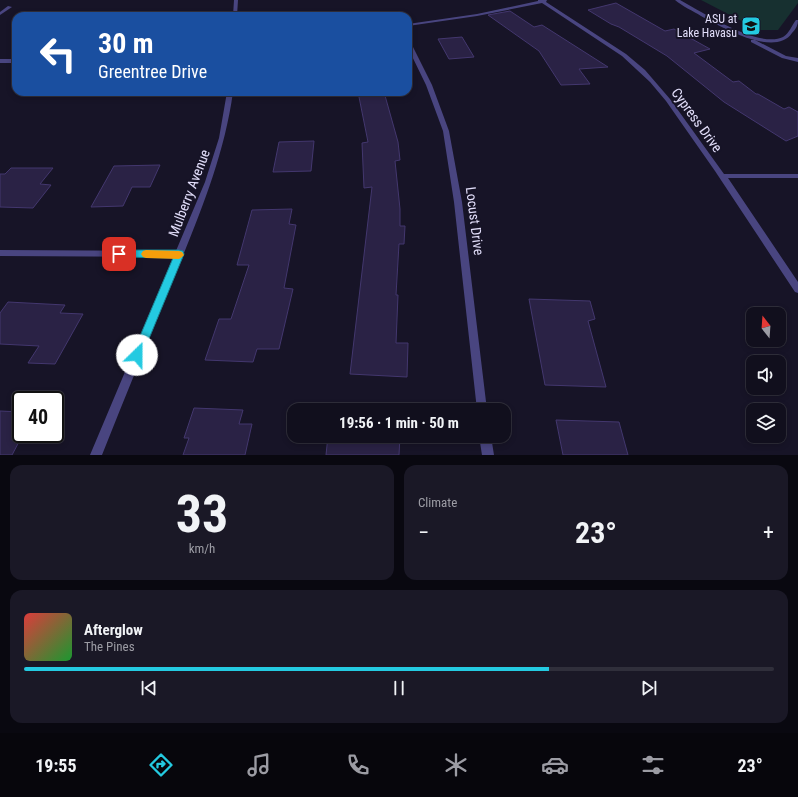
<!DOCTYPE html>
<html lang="en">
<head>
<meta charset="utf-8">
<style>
  :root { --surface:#110f1d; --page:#1a1826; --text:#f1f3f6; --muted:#9c9ca4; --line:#302f3b; --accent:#24cae1 }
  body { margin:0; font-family:"Roboto Condensed",sans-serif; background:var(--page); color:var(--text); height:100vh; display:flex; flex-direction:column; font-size:15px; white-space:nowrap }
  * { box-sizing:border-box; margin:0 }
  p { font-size:13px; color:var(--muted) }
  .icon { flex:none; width:22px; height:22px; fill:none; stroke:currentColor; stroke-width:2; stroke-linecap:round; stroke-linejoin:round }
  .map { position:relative; height:455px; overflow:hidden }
  .details { display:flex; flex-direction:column; gap:10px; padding:10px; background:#090810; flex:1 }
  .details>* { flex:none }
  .top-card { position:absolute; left:12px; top:12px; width:400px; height:84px; border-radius:12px; box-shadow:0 2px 6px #0003,0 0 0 1px var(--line); background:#1a4fa0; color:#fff; overflow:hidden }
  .needle { width:26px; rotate:343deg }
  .tools { position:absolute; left:746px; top:307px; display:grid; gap:8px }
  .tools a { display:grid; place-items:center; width:40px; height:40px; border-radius:8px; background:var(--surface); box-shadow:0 2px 6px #0003,0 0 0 1px var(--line); font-size:20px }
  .speed { position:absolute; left:12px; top:391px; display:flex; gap:8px; font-size:20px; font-weight:700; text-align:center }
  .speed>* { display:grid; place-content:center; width:52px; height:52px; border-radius:50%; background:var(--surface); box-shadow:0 2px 6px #0003,0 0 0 1px var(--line); line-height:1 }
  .speed .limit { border:2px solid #111; border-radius:6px; background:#fff; color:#111 }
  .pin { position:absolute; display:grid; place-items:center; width:34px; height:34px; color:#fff; margin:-17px; border-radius:8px; box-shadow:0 2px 6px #0006 }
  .me { position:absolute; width:44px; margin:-22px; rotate:23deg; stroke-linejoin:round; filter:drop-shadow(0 0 3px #0008) }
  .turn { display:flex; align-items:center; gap:14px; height:84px; padding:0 20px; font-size:18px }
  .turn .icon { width:52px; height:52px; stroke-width:2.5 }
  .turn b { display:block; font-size:28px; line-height:34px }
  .big { font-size:30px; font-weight:700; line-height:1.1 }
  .details .card { flex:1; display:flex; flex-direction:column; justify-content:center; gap:6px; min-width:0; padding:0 14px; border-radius:12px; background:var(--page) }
  .details .dial { align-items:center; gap:0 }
  .dial b { font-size:52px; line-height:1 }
  .song { display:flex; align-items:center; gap:12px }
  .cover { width:48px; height:48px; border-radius:6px; background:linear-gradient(135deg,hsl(0 70% 55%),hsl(130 70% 35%)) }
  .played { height:4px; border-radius:2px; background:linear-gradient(90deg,var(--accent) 70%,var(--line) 70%) }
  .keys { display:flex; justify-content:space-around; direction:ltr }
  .heat { display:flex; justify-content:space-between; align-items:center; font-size:22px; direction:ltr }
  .details .tiles { flex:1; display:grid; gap:10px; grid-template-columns:1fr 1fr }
  .card:last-child { grid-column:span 2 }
  .trip { position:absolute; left:287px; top:403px; width:224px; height:40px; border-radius:12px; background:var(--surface); box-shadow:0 2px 6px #0003,0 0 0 1px var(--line); font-weight:700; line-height:40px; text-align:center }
  .tabs { display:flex; height:64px; justify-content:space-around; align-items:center; background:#07060c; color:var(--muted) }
  .tabs .icon { width:28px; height:28px }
  .tabs .on { color:var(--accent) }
  .tabs b { font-size:18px; color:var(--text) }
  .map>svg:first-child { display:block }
  .green { fill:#173030 }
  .building { fill:#2a2245; stroke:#43376e }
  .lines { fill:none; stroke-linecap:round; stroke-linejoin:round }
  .service { fill:#494580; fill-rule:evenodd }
  .minor { fill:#494580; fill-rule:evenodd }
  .tertiary { fill:#494580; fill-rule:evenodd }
  .route { fill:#24cae1; stroke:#178392 }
  .slow { fill:#f59e0b }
  .labels { text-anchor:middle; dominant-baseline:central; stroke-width:4; stroke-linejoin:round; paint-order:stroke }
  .far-poi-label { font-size:12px; fill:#e2defa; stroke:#171427; text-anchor:end }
  .street-label { font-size:14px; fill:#e2defa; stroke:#171427 }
</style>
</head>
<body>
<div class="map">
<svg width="798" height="455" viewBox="0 0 798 455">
  <rect width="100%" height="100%" fill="#171427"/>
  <polygon class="green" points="701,0 798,0 798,3 778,30 759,30"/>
  <g class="building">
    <polygon points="616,3 665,31 674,29 710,49 694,53 733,82 739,81 756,94 758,94 784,109 789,107 798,112 798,136 786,141 724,102 667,56 619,27 611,24 588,10"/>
    <polygon points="510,11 534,27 542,25 608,67 579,69 590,84 561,85 539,51 488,15"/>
    <polygon points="462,37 474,57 449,59 438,39"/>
    <polygon points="358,92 384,92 398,142 400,160 395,161 400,209 400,226 405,226 404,244 399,244 396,295 398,295 396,343 408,343 407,377 350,374 372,187 364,188 362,143 368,142"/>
    <polygon points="314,141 311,171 273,172 279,142"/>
    <polygon points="160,165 150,187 132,187 123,206 91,207 114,166"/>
    <polygon points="11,168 53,168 40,184 51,185 33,208 0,207 0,174 5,174"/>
    <polygon points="292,209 289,224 296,225 284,288 293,289 279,349 257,349 253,362 205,360 219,319 231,319 249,265 237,265 252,210"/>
    <polygon points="529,299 590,301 595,319 588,321 606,387 545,385"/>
    <polygon points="8,302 65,305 60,313 83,314 55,364 28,363 39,346 0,344 0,313"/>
    <polygon points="194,408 243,410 239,424 252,424 245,455 183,455 189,438 184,438"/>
    <polygon points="0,411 21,412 21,438 12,455 0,455"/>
    <polygon points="556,420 619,422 628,455 563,455"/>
    <polygon points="328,436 400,436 399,455 326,455"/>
  </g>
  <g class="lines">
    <g class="service">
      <path d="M 675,0 L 680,0 C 702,12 759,49 783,37 C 789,34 792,25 796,20 L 798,20 C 798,25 796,29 792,33 C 775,58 721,27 701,16 C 693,11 682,6 675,0 Z"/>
      <polygon points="8,6 12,7 0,15 0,12"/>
      <polygon points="751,40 755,40 786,56 798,58 798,62 782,58 751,42"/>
    </g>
    <g class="minor">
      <polygon points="538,0 547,0 546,2 626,54 645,70 670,99 724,174 798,174 798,178 728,178 798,282 798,293 795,292 715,171 666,101 650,82 622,56 542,3 477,16 408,26 408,24 477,14 538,1"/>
      <polygon points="408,41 411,43 432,85 449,131 462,202 487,410 477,410 454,202 443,131 426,85 408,48"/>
      <rect x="0" y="59" width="16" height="4"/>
      <polygon points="0,250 179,251 182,252 183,254 182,256 179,257 0,256"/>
      <polygon points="479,436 491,436 494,455 482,455"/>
    </g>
    <g class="tertiary">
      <polygon points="234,0 238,0 237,16 233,16"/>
      <path d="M 227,92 L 233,92 C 224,157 200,213 176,273 C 151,334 126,394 102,455 L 90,455 L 205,182 L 219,138 Z"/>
    </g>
  </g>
  <polygon class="route" points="119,250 179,250 183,251 184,254 141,358 137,360 133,358 132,355 173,258 119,257 116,256 115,254 116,251"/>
  <polygon class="slow" points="146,250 179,251 182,252 184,255 182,257 179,259 146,258 143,257 141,254 143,251"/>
  <defs>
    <g id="university-square" transform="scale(1)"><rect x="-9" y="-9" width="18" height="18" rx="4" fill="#24cae1" stroke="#171427"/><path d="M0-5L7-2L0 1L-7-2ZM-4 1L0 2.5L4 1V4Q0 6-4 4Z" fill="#111"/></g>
  </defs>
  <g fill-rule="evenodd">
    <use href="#university-square" x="751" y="26"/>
  </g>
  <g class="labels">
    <g class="far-poi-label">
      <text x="737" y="19">ASU at<tspan x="737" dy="14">Lake Havasu</tspan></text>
    </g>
    <g class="street-label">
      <text transform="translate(697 120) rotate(54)">Cypress Drive</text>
      <text transform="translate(189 193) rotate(-69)">Mulberry Avenue</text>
      <text transform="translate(475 221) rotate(83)">Locust Drive</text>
    </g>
  </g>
</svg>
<div class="tools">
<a><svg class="needle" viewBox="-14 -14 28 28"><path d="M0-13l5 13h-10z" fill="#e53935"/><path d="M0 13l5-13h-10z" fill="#9c9ca4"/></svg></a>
<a><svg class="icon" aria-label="sound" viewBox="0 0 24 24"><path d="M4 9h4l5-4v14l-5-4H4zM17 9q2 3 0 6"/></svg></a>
<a><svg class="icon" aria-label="layers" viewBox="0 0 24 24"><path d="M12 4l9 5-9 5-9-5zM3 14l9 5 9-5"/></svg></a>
</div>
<div class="speed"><div class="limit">40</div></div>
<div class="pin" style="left:119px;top:254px;background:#d93025"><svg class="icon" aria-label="arrive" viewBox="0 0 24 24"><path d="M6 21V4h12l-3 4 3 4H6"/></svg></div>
<svg class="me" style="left:137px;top:355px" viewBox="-20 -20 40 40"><circle r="19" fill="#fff"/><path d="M0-13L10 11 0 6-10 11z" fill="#24cae1"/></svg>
<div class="trip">19:56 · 1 min · 50 m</div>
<div class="top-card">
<div class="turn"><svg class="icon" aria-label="left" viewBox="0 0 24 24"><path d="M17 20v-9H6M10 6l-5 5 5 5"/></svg><div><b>30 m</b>Greentree Drive</div></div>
</div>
</div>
<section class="details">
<div class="tiles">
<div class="card dial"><b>33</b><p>km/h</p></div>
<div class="card"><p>Climate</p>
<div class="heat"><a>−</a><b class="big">23°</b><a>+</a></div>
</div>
<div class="card">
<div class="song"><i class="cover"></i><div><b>Afterglow</b><p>The Pines</p></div></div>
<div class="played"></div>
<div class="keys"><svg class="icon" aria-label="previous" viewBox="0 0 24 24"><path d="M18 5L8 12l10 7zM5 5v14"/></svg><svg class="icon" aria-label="pause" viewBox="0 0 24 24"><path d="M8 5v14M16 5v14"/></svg><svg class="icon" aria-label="next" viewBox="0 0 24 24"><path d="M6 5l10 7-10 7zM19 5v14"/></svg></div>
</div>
</div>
</section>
<nav class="tabs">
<b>19:55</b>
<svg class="icon on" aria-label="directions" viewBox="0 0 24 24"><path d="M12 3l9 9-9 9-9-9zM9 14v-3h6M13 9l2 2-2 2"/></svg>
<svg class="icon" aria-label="music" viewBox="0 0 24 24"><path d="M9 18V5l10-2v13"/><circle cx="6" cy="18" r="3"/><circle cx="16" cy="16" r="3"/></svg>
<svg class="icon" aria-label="phone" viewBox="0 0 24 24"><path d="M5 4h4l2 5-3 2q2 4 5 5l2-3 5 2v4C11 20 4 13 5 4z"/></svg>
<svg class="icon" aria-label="climate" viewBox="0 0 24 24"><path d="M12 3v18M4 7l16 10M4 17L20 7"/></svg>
<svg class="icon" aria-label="car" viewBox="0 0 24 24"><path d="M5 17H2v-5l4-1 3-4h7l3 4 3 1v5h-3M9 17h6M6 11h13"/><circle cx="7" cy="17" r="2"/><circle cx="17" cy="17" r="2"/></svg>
<svg class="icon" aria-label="filters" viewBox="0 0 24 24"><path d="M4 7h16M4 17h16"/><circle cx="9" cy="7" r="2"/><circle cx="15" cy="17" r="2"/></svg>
<b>23°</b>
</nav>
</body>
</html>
